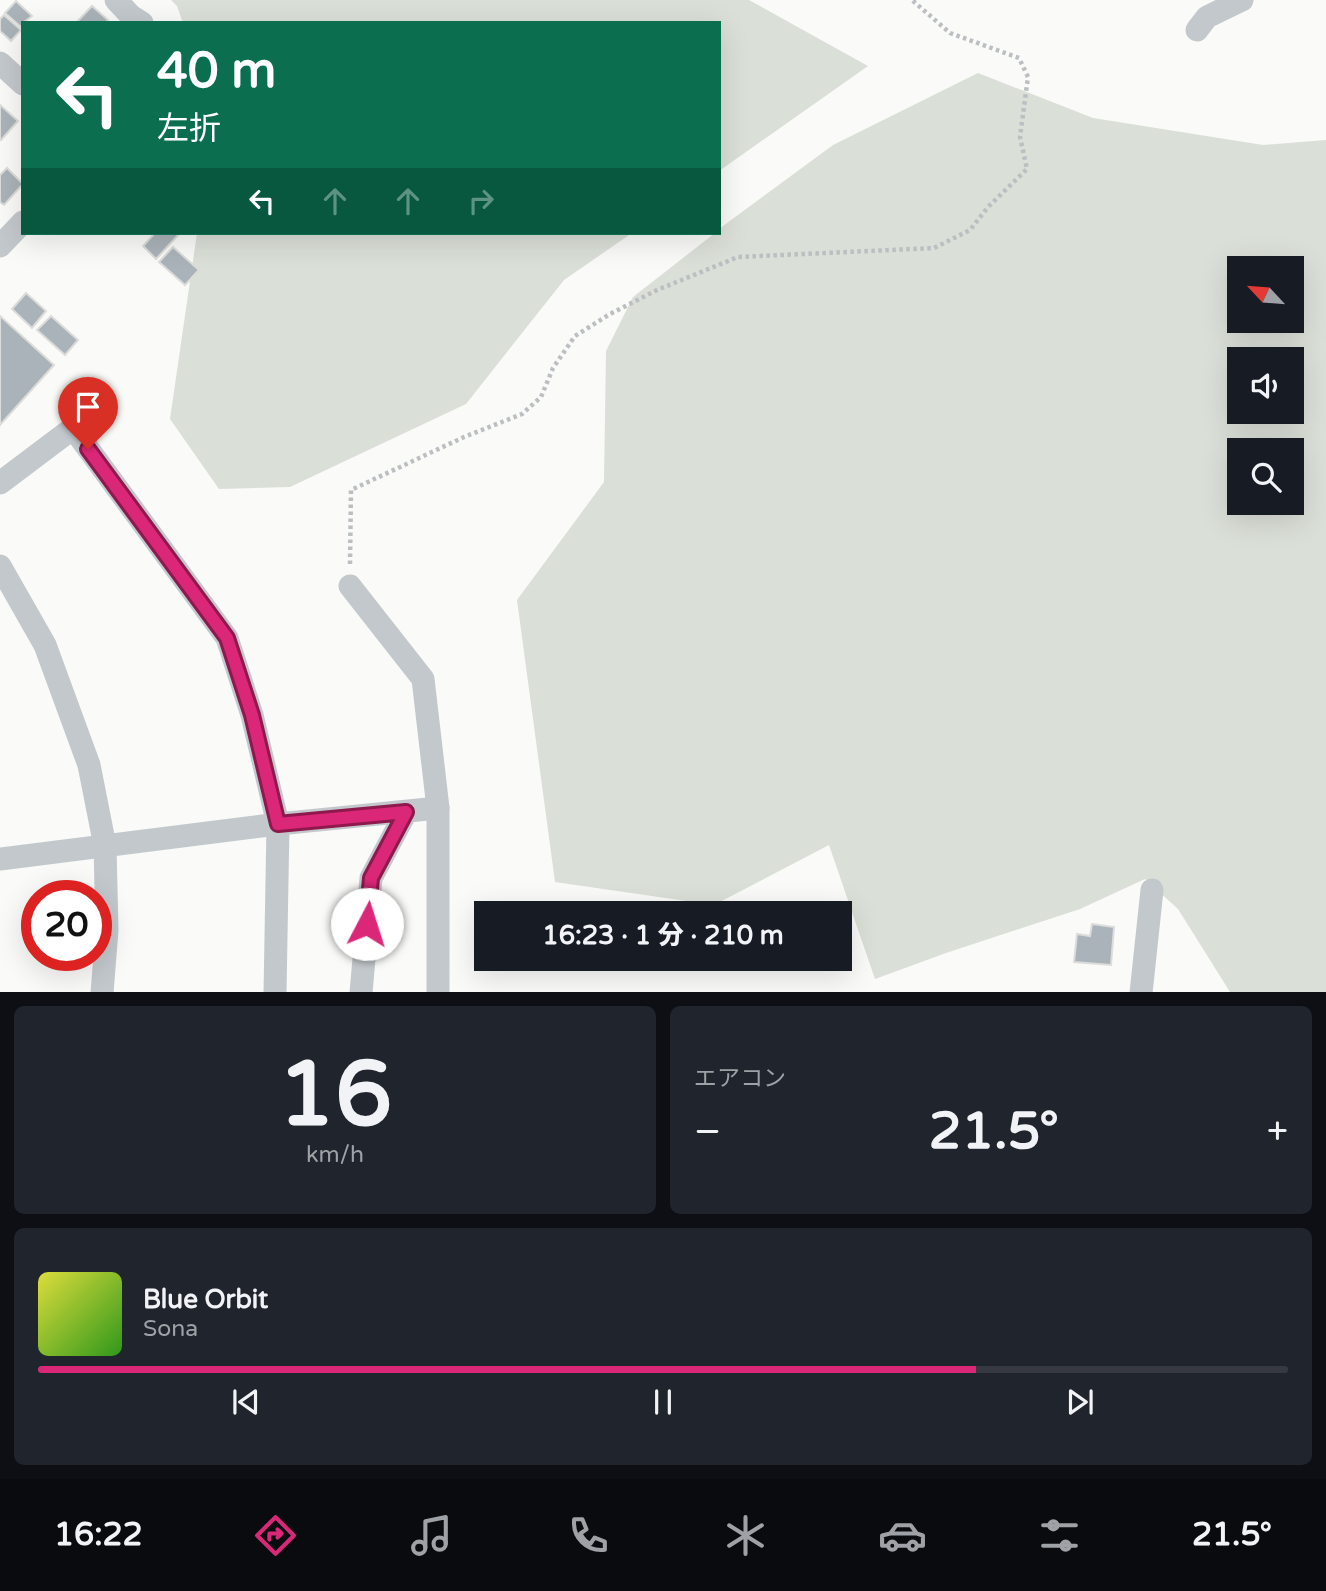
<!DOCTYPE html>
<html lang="ja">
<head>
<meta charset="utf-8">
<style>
  :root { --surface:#171b24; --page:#20242c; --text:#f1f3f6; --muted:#9ea1a6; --line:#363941; --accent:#db2777 }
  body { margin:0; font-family:"Varela Round","Noto Sans JP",sans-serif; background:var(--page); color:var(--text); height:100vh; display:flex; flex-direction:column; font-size:26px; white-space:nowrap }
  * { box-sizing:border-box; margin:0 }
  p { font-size:23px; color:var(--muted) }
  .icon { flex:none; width:38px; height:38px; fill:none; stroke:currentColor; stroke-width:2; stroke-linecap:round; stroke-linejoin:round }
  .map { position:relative; height:992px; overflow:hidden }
  .sheet { display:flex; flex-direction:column; gap:14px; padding:14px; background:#0d0f14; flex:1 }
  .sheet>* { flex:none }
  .top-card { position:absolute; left:21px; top:21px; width:700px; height:214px; border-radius:0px; box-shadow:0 7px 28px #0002; background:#0b6e4f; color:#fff; overflow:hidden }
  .needle { width:46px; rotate:296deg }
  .tools { position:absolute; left:1227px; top:256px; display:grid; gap:14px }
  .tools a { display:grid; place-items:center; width:77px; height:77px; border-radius:0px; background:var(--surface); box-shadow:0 7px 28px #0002; font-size:35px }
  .speed { position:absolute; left:21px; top:880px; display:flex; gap:14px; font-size:35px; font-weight:700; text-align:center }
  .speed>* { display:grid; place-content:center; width:91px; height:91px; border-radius:50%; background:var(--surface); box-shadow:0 7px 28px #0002; line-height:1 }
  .speed .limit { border:10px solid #d22; background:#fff; color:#111 }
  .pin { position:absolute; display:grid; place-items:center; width:60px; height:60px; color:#fff; margin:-72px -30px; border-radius:50% 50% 50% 0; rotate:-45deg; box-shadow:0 0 7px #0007 }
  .pin .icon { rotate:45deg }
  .me { position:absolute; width:77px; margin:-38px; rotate:5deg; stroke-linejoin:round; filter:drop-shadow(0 0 5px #0008) }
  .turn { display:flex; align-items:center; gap:24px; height:147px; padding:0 21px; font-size:32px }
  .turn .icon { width:91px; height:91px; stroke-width:2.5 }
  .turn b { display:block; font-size:49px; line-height:60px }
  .lanes { display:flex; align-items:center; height:66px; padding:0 21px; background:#0003; justify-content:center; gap:35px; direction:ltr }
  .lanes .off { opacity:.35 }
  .big { font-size:52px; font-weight:800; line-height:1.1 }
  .sheet .card { flex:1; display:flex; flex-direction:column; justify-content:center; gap:10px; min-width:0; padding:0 24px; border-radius:10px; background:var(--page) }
  .sheet .dial { align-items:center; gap:0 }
  .dial b { font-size:91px; line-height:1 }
  .song { display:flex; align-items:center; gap:21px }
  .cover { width:84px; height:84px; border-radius:10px; background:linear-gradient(135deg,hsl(60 70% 55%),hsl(110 70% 35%)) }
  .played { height:7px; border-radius:4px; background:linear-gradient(90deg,var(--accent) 75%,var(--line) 75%) }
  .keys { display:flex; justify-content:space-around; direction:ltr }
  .heat { display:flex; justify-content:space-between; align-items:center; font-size:38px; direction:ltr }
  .sheet .tiles { flex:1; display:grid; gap:14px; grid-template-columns:1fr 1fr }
  .card:last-child { grid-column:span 2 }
  .trip { position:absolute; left:474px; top:901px; width:378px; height:70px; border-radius:0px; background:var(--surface); box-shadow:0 7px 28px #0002; font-weight:800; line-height:70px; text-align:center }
  .tab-bar { display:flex; height:112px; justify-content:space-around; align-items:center; background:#090b0e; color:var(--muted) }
  .tab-bar .icon { width:49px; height:49px }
  .tab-bar .current { color:var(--accent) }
  .tab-bar b { font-size:32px; color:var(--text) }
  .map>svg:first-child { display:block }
  .green { fill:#dadfd7; fill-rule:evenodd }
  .building { fill:#aab3b9; stroke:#dcdcda; stroke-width:2 }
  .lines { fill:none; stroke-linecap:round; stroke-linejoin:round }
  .path { stroke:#bbbfc2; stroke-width:4.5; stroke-dasharray:3.5 3.5; stroke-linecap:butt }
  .minor { stroke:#c3c8cc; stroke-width:23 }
  .route-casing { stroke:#8e194d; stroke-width:18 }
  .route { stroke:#db2777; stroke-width:12 }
</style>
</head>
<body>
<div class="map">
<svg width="1326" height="993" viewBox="0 0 1326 993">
  <rect width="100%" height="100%" fill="#fafaf8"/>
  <g class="green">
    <polygon points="171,0 749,0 868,66 719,171 719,23 183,23 177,6"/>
    <path d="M 978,73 L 1093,118 L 1263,145 L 1326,140 L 1326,992 L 1230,992 L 1178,909 L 1145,879 L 1080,909 L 946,953 L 875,979 L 829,845 L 714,905 L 555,882 L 517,600 L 604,482 L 606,351 L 633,297 L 715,233 L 719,233 L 719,229 L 833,145 ZM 1239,268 L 1292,268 L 1292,320 L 1239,320 ZM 1239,359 L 1292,359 L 1292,411 L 1239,411 ZM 1239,450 L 1292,450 L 1292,502 L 1239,502 Z"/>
    <polygon points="197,233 632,233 564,280 466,404 290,487 219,489 170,419"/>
  </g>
  <g class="building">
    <polygon points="16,1 32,16 23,23 21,27 5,13"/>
    <polygon points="92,6 108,20 105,23 76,23"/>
    <polygon points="4,15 21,30 11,41 0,31 0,19"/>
    <polygon points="0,105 18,121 1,140 0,139"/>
    <polygon points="7,168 23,184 4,205 0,202 0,175"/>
    <polygon points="155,233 180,233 156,259 143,246"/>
    <polygon points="173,247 199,270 185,285 159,262"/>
    <polygon points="26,293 46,311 32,328 12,309"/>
    <polygon points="0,316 54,365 0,425"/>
    <polygon points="51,316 78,340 65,355 37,330"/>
    <polygon points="1092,924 1114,927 1111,965 1074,962 1077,934 1090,936"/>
  </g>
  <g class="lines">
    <polyline class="path" points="350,564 351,490 464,437 522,414 541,397 553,368 575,336 610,314 657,290 738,257 934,248 970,230 988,207 1027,169 1020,137 1028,77 1019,58 950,33 912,0"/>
    <g class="minor">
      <polyline points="116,0 131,16 142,23"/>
      <polyline points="1197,30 1207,17 1242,0"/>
      <polyline points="0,63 23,84"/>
      <polyline points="0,246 23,222"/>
      <polyline points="0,483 73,428 227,638 252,715 278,824 275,993"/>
      <polyline points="0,566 45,645 89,765 105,846 107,930 102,993"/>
      <polyline points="350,586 423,679 438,808 438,993"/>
      <polyline points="0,859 278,824 438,808"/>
      <polyline points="361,993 371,878 406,812"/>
      <polyline points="1141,993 1152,890"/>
    </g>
  </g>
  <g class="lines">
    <g class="route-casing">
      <polyline id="route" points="88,449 227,638 252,715 278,824 406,812 371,878 367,924"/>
    </g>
    <use href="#route" class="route"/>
  </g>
</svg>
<div class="tools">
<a><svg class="needle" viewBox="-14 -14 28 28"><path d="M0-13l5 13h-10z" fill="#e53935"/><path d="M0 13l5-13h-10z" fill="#9ea1a6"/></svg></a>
<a><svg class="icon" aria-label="sound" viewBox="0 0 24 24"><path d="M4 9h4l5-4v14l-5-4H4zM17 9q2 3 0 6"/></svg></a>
<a><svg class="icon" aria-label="search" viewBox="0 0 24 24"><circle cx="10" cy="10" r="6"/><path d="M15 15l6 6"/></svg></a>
</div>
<div class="speed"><div class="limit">20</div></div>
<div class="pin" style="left:88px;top:449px;background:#d93025"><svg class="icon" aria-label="arrive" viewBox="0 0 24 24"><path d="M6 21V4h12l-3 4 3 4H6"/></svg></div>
<svg class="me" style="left:367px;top:924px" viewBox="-20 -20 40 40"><circle r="19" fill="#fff"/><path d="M0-13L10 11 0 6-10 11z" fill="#db2777"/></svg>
<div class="trip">16:23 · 1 分 · 210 m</div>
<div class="top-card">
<div class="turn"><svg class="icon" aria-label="left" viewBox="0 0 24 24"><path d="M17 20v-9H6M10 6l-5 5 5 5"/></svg><div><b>40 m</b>左折</div></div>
<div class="lanes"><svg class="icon" aria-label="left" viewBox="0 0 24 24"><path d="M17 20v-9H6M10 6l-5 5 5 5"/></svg><svg class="icon off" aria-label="ahead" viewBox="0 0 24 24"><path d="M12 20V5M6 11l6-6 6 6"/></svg><svg class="icon off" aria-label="ahead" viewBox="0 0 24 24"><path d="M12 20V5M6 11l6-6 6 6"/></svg><svg class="icon off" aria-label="right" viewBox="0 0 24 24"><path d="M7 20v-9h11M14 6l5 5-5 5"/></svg></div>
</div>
</div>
<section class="sheet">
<div class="tiles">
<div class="card dial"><b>16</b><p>km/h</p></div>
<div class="card"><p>エアコン</p>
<div class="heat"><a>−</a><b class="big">21.5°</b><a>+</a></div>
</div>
<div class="card">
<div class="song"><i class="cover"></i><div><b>Blue Orbit</b><p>Sona</p></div></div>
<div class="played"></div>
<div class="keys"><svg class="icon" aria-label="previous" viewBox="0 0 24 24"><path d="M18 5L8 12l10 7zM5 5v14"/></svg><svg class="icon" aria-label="pause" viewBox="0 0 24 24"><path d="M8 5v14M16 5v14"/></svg><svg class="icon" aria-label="next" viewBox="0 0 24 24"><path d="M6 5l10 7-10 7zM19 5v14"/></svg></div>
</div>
</div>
</section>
<nav class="tab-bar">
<b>16:22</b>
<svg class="icon current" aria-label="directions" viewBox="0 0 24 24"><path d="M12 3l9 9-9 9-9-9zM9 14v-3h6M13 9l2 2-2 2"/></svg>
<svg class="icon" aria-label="music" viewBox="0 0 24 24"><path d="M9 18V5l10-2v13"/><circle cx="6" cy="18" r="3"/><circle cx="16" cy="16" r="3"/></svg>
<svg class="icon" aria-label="phone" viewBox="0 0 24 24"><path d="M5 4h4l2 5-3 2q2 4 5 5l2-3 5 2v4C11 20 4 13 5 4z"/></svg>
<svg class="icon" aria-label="climate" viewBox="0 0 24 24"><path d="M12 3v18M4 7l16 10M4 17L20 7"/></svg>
<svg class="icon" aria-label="car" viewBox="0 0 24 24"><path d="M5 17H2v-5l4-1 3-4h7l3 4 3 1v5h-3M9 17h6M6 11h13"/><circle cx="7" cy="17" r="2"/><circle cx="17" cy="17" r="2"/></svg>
<svg class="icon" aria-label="filters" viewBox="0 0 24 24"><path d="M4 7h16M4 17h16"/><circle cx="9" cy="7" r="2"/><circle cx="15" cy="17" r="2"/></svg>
<b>21.5°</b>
</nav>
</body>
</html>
